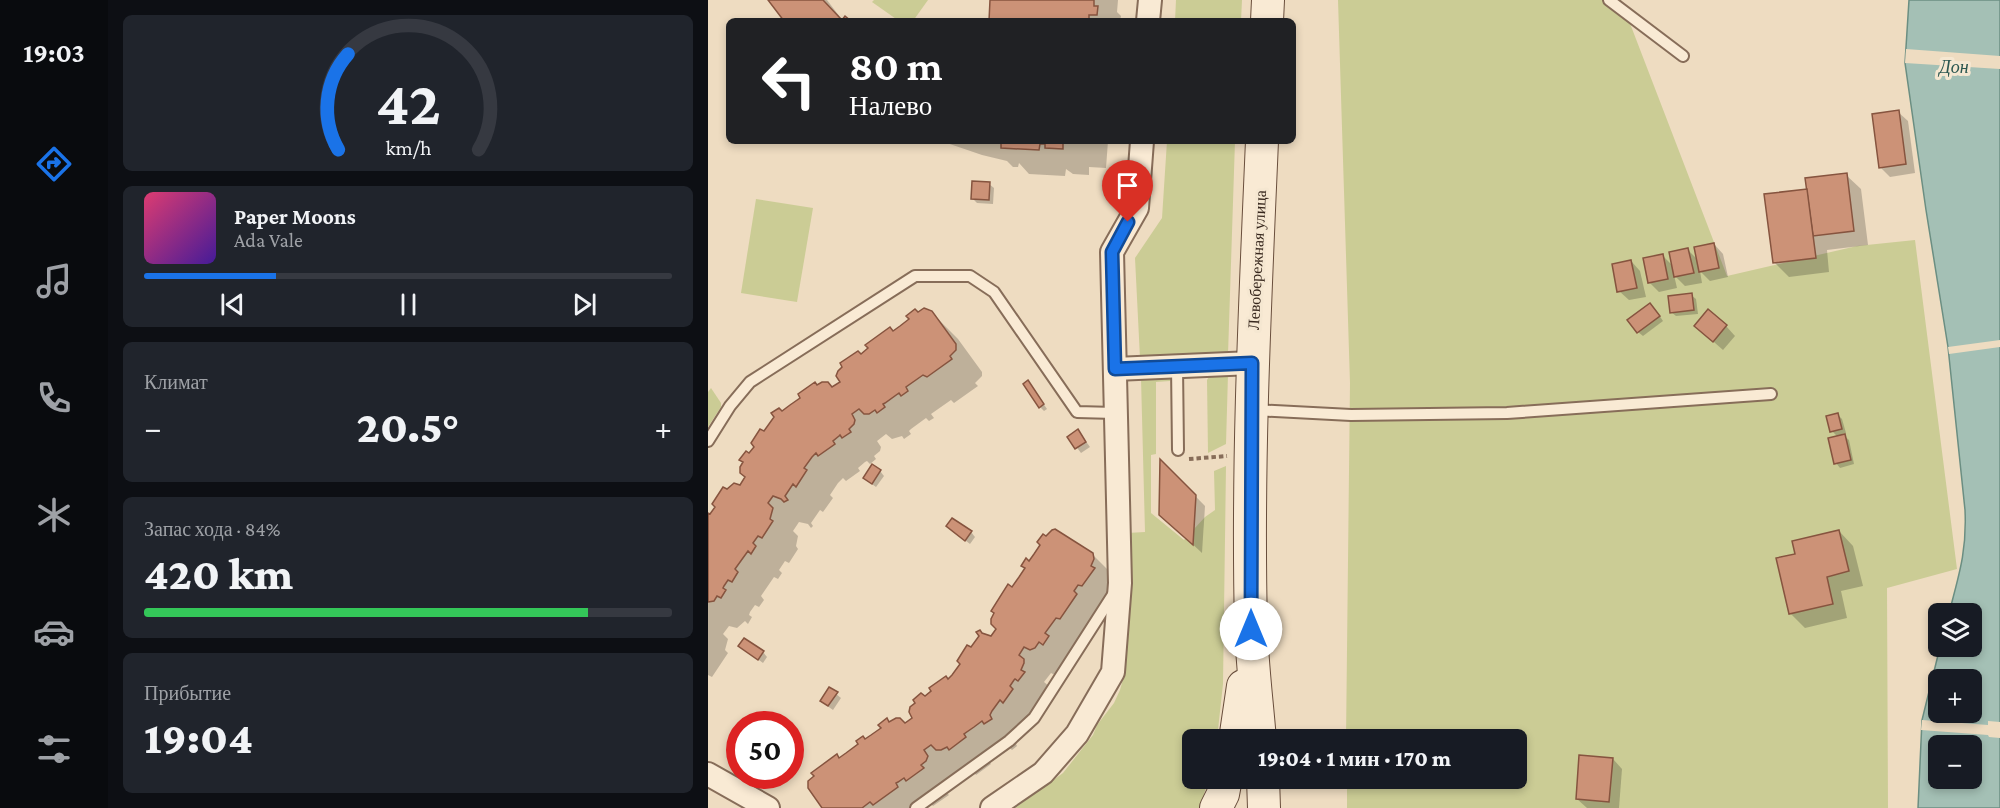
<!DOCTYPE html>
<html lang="ru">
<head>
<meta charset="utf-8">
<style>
  :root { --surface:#171b24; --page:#20242c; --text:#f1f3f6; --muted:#9ea1a6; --line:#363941; --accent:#1a73e8 }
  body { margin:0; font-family:"Crimson Pro",serif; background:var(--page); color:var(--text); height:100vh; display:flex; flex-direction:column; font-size:22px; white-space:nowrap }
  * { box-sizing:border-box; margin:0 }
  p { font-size:20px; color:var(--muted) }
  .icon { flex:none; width:33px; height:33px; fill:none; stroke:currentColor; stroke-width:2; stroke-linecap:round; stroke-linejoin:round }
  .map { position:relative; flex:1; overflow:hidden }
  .panel { display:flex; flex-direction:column; gap:15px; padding:15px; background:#0d0f14; width:600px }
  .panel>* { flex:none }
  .hud { position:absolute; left:18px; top:18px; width:570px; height:126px; border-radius:9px; box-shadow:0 3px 9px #0003; background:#202124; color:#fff; overflow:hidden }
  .buttons { position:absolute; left:1220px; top:603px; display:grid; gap:12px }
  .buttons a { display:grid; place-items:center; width:54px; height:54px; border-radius:9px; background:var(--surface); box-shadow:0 3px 9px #0003; font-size:30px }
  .speed { position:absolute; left:18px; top:711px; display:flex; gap:12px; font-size:30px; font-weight:700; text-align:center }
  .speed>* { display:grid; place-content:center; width:78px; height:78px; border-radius:50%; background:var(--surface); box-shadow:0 3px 9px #0003; line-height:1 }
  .speed .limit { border:9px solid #d22; background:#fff; color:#111 }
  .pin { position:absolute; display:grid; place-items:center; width:51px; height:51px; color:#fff; margin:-62px -26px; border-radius:50% 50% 50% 0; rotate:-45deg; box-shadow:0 0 6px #0007 }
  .pin .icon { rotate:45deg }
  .me { position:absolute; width:66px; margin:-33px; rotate:0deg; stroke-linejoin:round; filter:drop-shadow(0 0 4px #0008) }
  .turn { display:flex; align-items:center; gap:21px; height:126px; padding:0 24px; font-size:27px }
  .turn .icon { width:78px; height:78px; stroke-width:2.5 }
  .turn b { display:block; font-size:42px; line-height:51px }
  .big { font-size:45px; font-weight:800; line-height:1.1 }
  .panel .tile { flex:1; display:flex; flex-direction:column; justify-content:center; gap:9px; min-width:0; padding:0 21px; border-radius:9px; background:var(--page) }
  .panel .dial { align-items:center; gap:0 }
  .dial svg { height:156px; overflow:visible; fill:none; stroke:var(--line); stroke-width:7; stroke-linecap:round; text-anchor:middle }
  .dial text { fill:var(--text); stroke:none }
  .song { display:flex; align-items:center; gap:18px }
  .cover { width:72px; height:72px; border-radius:9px; background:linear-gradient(135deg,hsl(340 70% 55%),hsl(260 70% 35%)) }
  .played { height:6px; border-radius:3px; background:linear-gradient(90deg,var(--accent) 25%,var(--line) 25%) }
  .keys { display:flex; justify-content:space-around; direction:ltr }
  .heat { display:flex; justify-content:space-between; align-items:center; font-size:33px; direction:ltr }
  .charge { height:9px; border-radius:4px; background:linear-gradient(90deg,#34c759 84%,var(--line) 0) }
  .trip { position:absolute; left:474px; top:729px; width:345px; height:60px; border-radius:9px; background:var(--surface); box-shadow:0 3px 9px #0003; font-weight:800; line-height:60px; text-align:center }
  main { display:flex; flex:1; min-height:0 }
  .menu { display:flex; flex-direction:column; width:108px; justify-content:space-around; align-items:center; background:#090b0e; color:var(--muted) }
  .menu .icon { width:42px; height:42px }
  .menu .current { color:var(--accent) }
  .menu b { font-size:27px; color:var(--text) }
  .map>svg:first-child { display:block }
  .green { fill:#cbcc95 }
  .water { fill:#a4c0b5; stroke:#6b8e82; stroke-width:1.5; fill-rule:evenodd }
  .pier { fill:#eedcc1 }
  .shadow { fill:#0003 }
  .building { fill:#cc9277; stroke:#86543f; stroke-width:1.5 }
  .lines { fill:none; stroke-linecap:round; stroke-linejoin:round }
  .service-casing { stroke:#876d59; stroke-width:14 }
  .minor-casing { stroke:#876d59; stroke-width:26 }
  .secondary-casing { stroke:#694e3c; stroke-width:34 }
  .path { stroke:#876d59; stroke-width:4; stroke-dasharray:4.5 3; stroke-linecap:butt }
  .service { stroke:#f9ead4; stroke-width:10 }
  .minor { stroke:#f9ead4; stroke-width:22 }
  .secondary { stroke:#f9ead4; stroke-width:32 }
  .route-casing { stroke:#114b97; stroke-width:15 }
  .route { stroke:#1a73e8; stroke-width:10 }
  .labels { text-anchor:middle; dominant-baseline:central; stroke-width:6; stroke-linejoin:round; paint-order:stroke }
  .street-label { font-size:16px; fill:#37271d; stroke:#f5e7d1 }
  .water-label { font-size:18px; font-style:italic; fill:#2c5750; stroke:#f5e7d1 }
</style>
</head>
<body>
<main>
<nav class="menu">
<b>19:03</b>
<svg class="icon current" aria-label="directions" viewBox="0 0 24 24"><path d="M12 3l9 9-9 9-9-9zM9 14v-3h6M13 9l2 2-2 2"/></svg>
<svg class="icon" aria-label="music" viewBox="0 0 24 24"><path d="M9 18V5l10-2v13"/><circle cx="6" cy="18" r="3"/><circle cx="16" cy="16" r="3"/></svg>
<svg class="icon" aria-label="phone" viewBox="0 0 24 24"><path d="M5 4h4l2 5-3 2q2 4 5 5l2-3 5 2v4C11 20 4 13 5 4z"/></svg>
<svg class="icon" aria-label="climate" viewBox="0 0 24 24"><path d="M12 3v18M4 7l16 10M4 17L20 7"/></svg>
<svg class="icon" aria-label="car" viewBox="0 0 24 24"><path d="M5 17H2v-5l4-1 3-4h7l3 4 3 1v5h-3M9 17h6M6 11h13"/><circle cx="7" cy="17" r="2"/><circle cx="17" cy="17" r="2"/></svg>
<svg class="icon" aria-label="filters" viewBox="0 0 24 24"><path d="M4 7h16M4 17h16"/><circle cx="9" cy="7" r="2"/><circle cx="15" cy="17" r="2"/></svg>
</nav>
<section class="panel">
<div class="tile dial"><svg viewBox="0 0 100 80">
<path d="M14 69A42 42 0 1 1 86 69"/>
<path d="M14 69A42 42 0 0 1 19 20" stroke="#1a73e8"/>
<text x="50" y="56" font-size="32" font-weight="700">42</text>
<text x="50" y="72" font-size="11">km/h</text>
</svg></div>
<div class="tile">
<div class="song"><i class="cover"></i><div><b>Paper Moons</b><p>Ada Vale</p></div></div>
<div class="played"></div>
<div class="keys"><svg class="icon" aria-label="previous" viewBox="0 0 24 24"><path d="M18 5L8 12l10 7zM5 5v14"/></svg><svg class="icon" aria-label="pause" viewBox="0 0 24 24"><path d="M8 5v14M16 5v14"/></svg><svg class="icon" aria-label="next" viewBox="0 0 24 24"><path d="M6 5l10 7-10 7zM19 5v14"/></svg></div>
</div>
<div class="tile"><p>Климат</p>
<div class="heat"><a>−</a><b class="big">20.5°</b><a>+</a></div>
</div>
<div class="tile"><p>Запас хода · 84%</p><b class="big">420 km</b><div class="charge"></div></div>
<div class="tile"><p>Прибытие</p><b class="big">19:04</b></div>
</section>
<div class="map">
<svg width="1292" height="808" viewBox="0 0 1292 808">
  <rect width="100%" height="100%" fill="#eedcc1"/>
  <g class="green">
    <polygon points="166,0 220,0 205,21 191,21 164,2"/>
    <polygon points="468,0 534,0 533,21 467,21"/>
    <polygon points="630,0 913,0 1019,276 1149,246 1207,240 1249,569 1179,588 1180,808 639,808 639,779 808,778 808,740 638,739 642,383"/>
    <polygon points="459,141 527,141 520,355 432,358 427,258 454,218"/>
    <polygon points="48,199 105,208 89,302 33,293"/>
    <polygon points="520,374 518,444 500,453 499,380 502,375"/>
    <polygon points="463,376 462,381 448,382 448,454 443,455 443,513 476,540 497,517 507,510 506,471 518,466 515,684 509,739 484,740 484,778 500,779 493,806 492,808 307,808 355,773 385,735 389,725 406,703 412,690 417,672 419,650 421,595 419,533 437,532 433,378"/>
    <polygon points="3,388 13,403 13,407 0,427 0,392"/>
  </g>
  <path class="water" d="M 1201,0 L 1292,0 L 1292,808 L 1210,808 L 1214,720 L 1232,647 L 1263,646 L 1263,614 L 1241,613 C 1251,575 1259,551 1257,510 L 1240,347 L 1218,210 L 1197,63 ZM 1230,680 L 1263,680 L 1263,712 L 1230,712 ZM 1230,746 L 1263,746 L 1263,778 L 1230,778 Z"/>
  <g class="pier">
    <polygon points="1198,49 1292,56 1292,69 1197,63"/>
    <polygon points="1292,340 1292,347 1241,354 1240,347"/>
    <polygon points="1214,720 1280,725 1280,721 1292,722 1292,738 1281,737 1280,735 1213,730"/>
  </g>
  <g class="shadow">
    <polygon points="62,0 119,0 135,21 80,21"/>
    <polygon points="284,0 410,0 409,12 413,16 412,21 283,21"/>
    <polygon points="1190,112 1200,121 1207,173 1182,177 1172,167"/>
    <polygon points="233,141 400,141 398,168 381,167 381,175 365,174 358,169 357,176 321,174 311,163 310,167 305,167 299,161 274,155"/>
    <polygon points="1138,175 1153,189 1160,245 1119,250 1121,272 1081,277 1066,262 1101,190"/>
    <polygon points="281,184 286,188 285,204 269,203 264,198"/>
    <polygon points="1006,244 1015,254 1020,277 1002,281 992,271 994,283 977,286 966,275 969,288 951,292 941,282 955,256 966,267 980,250 990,260"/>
    <polygon points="923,261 932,271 938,297 921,300 911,291"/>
    <polygon points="983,295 988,299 990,314 968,316 963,312"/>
    <polygon points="947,309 955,321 935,336 930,332"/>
    <polygon points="223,312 250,339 274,372 274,376 267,383 270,386 246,403 243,400 223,414 226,418 221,421 218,418 203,429 201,431 203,434 196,439 194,436 184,439 178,434 169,441 173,447 172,451 166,456 168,459 162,464 159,461 157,462 150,468 152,471 138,481 135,478 130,483 122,495 125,498 115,512 112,510 103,523 105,526 103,528 100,524 91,522 85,531 90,536 88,546 90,549 81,563 77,561 71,570 74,573 70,579 66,577 53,596 56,600 51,607 47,605 42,612 41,615 44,617 40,624 37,621 29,628 21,626 15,634 20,639 17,650 20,653 4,677 0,675 0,515 3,516 19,491 32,486 39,477 41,455 74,412 110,387 124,389 134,382 153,355 210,314"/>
    <polygon points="1018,326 1027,336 1015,350 998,335"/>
    <polygon points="324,387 339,409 336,411 332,407"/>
    <polygon points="1130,415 1134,419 1138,433 1134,434 1141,440 1146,464 1132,468 1128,463 1130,437 1124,431"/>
    <polygon points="374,436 382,447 373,453 361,437"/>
    <polygon points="454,462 497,506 494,553 463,524"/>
    <polygon points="172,471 176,476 168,487 161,482"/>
    <polygon points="244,530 263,532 267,537 262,544"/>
    <polygon points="1131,531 1145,546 1155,586 1133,591 1139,618 1097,628 1082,613 1088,555"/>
    <polygon points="384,554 411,581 392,618 394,621 379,645 349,676 343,673 336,682 342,687 307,742 309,746 304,750 301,747 281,761 283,764 268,775 266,772 256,776 251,770 242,777 245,784 238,792 241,795 225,806 223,804 216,808 116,808 132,759 181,723 197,725 206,718 217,698 241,681 275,635 284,638 290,629 304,589 322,563"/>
    <polygon points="32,646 55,652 59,657 55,663"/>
    <polygon points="122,689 133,698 125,710 118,705"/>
    <polygon points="905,759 914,769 911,808 879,808 869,799"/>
  </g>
  <g class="building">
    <polygon points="60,0 115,0 133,19 134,20 137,16 143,21 76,21"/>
    <polygon points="282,0 386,0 386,6 390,6 389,15 381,15 381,21 281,21"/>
    <polygon points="1191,110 1198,164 1171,168 1164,114"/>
    <polygon points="293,141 372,141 372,143 355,142 355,149 337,148 337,144 332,144 331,150 293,148"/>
    <polygon points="1139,173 1146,231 1105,236 1097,178"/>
    <polygon points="264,181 282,182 281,200 263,199"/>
    <polygon points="1099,189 1108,258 1065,263 1056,194"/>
    <polygon points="1006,243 1011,268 991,272 986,247"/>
    <polygon points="980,248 986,273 966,277 961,252"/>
    <polygon points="955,254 960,279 940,283 935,258"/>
    <polygon points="923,260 929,288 909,292 904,264"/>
    <polygon points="984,293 986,310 962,313 960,296"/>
    <polygon points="942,303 952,316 929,333 919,320"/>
    <polygon points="216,308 224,311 248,344 248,350 242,356 244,359 219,377 215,375 198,387 200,391 193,396 191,393 177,403 175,404 177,407 169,413 167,410 161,414 156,414 151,409 144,414 147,420 146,424 141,429 143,432 134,438 132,435 131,436 125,441 127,444 110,456 108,453 104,457 96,468 99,470 88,487 85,484 77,496 80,500 76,502 73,499 65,496 60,503 65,508 62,519 65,521 54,538 50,536 45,543 48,546 43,554 40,551 27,569 30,572 24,582 20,580 16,586 15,588 18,590 13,598 9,596 6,601 0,602 0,513 2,514 7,507 4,504 15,487 19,489 26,483 32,485 37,477 32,473 32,467 35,462 31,460 38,451 41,453 46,447 43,443 52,429 56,431 66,417 63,413 71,408 74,411 82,405 92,398 90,394 107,382 109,385 114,382 120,382 124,387 132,382 128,376 130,371 134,367 132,363 150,351 153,354 160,348 157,345 182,327 185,331 192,326 201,319 198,316 207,309 210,312"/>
    <polygon points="1000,309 1019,325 1005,342 986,326"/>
    <polygon points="320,380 336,404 331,408 315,384"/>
    <polygon points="1130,413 1134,429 1122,432 1118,416"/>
    <polygon points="370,429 378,442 367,449 359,437"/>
    <polygon points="1137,434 1143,460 1126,464 1120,438"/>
    <polygon points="452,459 488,495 485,545 451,515"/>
    <polygon points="164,464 173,470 164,484 155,478"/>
    <polygon points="244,518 264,531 257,541 238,526"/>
    <polygon points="347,529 385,553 386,559 383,566 387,568 374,586 370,585 366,591 369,594 352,619 348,618 337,633 341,636 335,645 331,642 327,648 322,650 316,647 311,655 316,659 316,663 313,670 317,672 310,681 307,679 306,680 302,686 305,689 295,703 292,700 284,711 282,715 284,719 276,724 274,721 266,727 256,734 258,737 241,750 239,747 233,750 228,750 223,745 216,750 220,756 218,761 213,765 216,768 198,781 196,778 190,782 188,783 190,787 165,805 162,802 154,808 114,808 100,788 100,781 106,776 103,773 129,754 131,758 138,753 150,744 148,741 155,736 157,739 163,735 173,728 170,725 179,718 181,722 188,718 192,718 197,723 204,718 201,712 202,707 207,703 205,700 213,693 217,696 223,691 221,688 238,676 240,679 244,675 252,664 249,661 259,645 263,647 271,636 268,632 272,630 274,633 283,636 288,629 283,624 283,619 286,613 283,611 300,584 304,587 311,577 317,568 313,566 318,558 321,561 326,554 332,545 329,542 335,534 338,536 344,530"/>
    <polygon points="1131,530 1141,571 1119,577 1125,604 1081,614 1068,558 1087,554 1084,541"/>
    <polygon points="36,638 56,651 50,660 30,646"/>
    <polygon points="121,687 130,692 120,706 112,701"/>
    <polygon points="871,755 905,758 901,802 868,799"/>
  </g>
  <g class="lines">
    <g class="service-casing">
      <g id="service">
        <polyline points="901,0 975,56"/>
        <polyline points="469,366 470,450"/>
        <polyline points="547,410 643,415 799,413 1063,394"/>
        <polyline points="0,441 22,406 42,382 207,276 262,276 286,292 369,412 407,413"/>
        <polyline points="208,808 301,741 326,718 406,593"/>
      </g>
    </g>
    <g class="minor-casing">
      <g id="minor">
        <polyline points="440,21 442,0"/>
        <polyline points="407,369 544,363"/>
        <polyline points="0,774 60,808"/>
        <polyline points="284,808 335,773 369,734 405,672 412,583 404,252 429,208 434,141"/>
      </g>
    </g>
    <g class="secondary-casing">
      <g id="secondary">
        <polyline points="559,21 560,0"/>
        <polyline points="527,740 535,686"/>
        <path d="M 552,740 C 549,702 544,664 543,626 C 539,464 547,303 554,141"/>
        <polyline points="555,778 556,808"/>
        <polyline points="508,808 515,794 518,778"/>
      </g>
    </g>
    <polyline class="path" points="481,459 519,456"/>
    <use href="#service" class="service"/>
    <use href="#minor" class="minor"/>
    <use href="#secondary" class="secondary"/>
  </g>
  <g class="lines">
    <g class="route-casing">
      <polyline id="route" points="420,222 404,252 407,369 544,363 543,629"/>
    </g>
    <use href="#route" class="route"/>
  </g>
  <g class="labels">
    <g class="street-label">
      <text transform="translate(549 260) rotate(-87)">Левобережная улица</text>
    </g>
    <g class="water-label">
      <text x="1246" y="67">Дон</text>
    </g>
  </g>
</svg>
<div class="buttons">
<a><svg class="icon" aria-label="layers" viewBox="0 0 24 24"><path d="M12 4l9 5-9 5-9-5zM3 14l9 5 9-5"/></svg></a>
<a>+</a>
<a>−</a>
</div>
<div class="speed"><div class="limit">50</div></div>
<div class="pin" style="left:420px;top:222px;background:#d93025"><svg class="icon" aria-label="arrive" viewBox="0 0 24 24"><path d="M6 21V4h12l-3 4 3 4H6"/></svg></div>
<svg class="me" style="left:543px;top:629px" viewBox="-20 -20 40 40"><circle r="19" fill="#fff"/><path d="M0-13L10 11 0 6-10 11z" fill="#1a73e8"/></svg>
<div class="trip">19:04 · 1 мин · 170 m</div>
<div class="hud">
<div class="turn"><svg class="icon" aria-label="left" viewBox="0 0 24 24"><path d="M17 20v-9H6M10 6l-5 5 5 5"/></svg><div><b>80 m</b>Налево</div></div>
</div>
</div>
</main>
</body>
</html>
